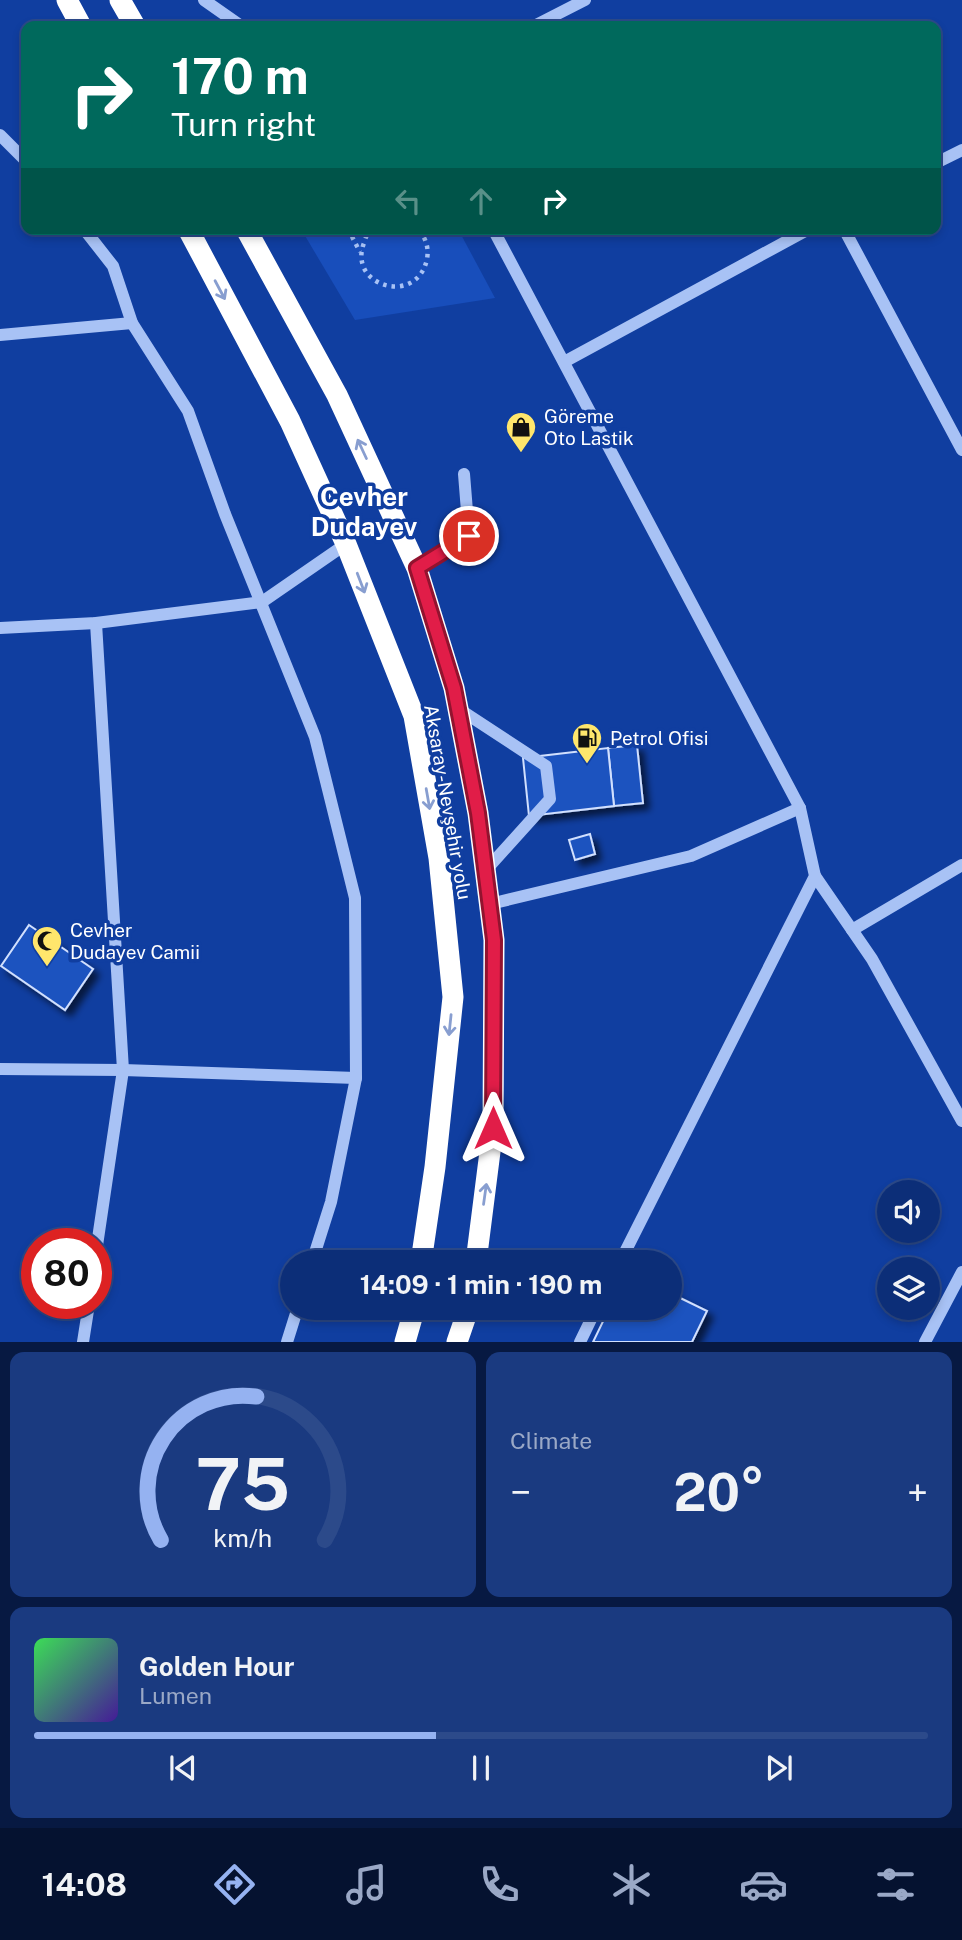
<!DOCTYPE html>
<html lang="en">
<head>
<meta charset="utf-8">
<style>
  :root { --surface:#0c2e78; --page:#1a3a80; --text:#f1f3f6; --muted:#9aa8c6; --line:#2c4a8a; --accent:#95b2f1 }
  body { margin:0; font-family:"Public Sans",sans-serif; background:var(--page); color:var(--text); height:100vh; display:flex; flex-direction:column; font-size:26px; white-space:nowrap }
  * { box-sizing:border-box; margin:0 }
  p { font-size:23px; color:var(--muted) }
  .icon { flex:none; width:38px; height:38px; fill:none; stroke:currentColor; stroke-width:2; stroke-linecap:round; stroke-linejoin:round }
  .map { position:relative; height:1342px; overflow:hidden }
  .drawer { display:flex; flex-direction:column; gap:10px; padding:10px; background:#071942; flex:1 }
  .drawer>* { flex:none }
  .banner { position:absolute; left:21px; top:21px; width:920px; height:214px; border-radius:14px; box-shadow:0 4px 10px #0003,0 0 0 2px var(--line); background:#00695c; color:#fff; overflow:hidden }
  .controls { position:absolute; left:877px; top:1180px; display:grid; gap:14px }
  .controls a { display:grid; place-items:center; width:63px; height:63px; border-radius:50%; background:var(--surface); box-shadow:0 4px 10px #0003,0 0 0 2px var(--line); font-size:35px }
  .speed { position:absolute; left:21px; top:1228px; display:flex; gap:14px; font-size:35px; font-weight:700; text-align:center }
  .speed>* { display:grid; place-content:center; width:91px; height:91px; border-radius:50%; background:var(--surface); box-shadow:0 4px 10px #0003,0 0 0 2px var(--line); line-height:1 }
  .speed .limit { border:10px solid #d22; background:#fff; color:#111 }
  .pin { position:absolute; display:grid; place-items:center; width:60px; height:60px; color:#fff; margin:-30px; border:4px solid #fff; border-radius:50%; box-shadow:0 2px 7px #0007 }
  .me { position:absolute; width:77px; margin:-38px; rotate:0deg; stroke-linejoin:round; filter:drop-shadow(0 0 5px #0008) }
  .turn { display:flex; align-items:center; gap:24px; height:147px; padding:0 35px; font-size:32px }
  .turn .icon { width:91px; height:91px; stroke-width:2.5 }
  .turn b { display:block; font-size:49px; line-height:60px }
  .lanes { display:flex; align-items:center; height:66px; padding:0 35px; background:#0003; justify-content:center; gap:35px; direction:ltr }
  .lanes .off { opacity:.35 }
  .big { font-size:52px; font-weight:700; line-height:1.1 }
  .drawer .widget { flex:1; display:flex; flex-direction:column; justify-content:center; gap:10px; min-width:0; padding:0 24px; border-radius:14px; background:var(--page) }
  .drawer .dial { align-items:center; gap:0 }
  .dial svg { height:182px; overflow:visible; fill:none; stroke:var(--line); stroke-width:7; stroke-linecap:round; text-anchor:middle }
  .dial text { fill:var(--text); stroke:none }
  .song { display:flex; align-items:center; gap:21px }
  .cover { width:84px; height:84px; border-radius:10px; background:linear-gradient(135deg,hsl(130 70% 55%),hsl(260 70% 35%)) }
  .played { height:7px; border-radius:4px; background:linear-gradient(90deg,var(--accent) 45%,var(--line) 45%) }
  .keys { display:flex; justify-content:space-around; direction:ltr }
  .heat { display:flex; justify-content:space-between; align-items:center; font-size:38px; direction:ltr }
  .drawer .tiles { flex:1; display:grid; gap:10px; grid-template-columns:1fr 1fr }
  .widget:last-child { grid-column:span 2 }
  .trip { position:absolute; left:280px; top:1250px; width:402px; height:70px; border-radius:35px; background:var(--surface); box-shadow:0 4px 10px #0003,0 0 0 2px var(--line); font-weight:700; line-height:70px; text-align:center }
  .menu { display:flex; height:112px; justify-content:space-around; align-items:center; background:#051230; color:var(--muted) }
  .menu .icon { width:49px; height:49px }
  .menu .on { color:var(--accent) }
  .menu b { font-size:32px; color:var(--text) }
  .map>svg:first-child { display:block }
  .green { fill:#184ebb }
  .building { fill:#1e53bf; stroke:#d1e0fe; stroke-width:2; filter:url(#shadow) }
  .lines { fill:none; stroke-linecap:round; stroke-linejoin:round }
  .path { stroke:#a8c2f5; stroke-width:4.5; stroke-dasharray:3.5 5; stroke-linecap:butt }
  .minor { stroke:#a8c2f5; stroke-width:12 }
  .highway { stroke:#fff; stroke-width:21 }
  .oneway { stroke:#889ed0 }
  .route-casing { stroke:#92132f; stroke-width:18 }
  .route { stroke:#e11d48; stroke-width:12 }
  .labels { text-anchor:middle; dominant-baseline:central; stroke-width:7; stroke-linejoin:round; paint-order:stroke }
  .poi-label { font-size:19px; fill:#fff; stroke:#103ea0; text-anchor:start }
  .street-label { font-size:19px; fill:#fff; stroke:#103ea0 }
  .district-label { font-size:26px; font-weight:bold; fill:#fff; stroke:#103ea0 }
</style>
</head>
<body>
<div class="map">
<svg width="962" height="1342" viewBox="0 0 962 1342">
  <defs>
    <filter id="shadow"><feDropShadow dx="6" dy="6" stdDeviation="3.5" flood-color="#0009"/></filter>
  </defs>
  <rect width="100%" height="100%" fill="#103ea0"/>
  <polygon class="green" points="301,229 458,229 495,298 355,320"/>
  <g class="building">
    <polygon points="637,745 643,803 614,806 608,748"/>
    <polygon points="608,748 614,806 529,816 523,758"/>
    <polygon points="590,834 595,854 575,860 569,840"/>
    <polygon points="29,925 93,969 65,1010 1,966"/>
    <polygon points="670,1293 707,1311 692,1342 593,1342 610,1307 670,1307"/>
  </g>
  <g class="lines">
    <g class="path">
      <polyline points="348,229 360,252"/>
      <path d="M 372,229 C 367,233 366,237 364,243 C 347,286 417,307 427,259 C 429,248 426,238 418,229"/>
    </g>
    <g class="minor">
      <polyline points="204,0 241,26"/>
      <polyline points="534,26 585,0"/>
      <polyline points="0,135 26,161"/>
      <polyline points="936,163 962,150"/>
      <polyline points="84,229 113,266 132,323 188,411 225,514 315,737 355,898 356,1078 331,1202 312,1262"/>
      <polyline points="493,229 800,808 815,876 620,1262"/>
      <polyline points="844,229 962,450"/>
      <polyline points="0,335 132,323"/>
      <polyline points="564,362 809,229"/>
      <polyline points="417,568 469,536 464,474"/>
      <polyline points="96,623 123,1070 96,1252"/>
      <polyline points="0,628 96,623 262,602 346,544"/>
      <polyline points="459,709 546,766 550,799 486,870"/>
      <polyline points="815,876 872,959 962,1121"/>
      <polyline points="490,904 691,856 800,808"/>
      <polyline points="852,930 962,865"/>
      <polyline points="0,1069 123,1070 356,1078"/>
      <polyline points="83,1342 89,1304"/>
      <polyline points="287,1342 298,1307"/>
      <polyline points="580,1342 597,1307"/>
      <polyline points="925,1342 962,1272"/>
    </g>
    <g class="highway">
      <polyline points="67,0 81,26"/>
      <polyline points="120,0 135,26"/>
      <polyline points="188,229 290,421 346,544 414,716 439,858 453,997 435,1167 421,1262"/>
      <polyline points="246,229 337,395 417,568 454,688 478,813 494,940 493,1128 476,1262"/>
      <polyline points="405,1342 415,1307"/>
      <polyline points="457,1342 469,1307"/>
    </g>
  </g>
  <defs><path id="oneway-shaft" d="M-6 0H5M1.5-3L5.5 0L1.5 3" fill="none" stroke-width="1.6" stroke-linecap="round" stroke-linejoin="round" transform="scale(1.75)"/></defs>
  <g class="oneway">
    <use href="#oneway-shaft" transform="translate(220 290) rotate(62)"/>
    <use href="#oneway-shaft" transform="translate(362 449) rotate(-115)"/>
    <use href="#oneway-shaft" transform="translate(361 583) rotate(69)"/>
    <use href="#oneway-shaft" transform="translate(428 799) rotate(80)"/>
    <use href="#oneway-shaft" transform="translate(450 1025) rotate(96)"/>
    <use href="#oneway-shaft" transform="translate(485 1194) rotate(-82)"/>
  </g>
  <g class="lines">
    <g class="route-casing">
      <polyline id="route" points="469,536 417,568 454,688 478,813 494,940 493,1128"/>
    </g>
    <use href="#route" class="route"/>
  </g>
  <defs>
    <g id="shop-pin" transform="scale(1.575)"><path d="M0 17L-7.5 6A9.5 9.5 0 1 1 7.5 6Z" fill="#ffe66c" stroke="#103ea0"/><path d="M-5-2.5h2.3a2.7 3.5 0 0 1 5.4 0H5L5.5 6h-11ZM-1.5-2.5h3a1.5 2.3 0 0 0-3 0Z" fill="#111"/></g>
    <g id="fuel-pin" transform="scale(1.575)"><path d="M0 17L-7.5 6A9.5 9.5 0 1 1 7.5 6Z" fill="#ffe66c" stroke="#103ea0"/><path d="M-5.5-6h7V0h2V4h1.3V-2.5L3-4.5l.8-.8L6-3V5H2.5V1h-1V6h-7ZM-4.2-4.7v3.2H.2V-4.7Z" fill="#111"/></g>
    <g id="mosque-pin" transform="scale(1.575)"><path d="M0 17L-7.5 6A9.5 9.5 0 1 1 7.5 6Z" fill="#ffe66c" stroke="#103ea0"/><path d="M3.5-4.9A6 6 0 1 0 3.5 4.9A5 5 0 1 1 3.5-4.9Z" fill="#111"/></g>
  </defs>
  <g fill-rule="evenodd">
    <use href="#shop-pin" x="521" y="427"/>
    <use href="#fuel-pin" x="587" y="738"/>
    <use href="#mosque-pin" x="47" y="941"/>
  </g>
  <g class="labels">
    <g class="poi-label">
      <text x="544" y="416">Göreme<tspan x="544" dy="22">Oto Lastik</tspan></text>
      <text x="610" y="738">Petrol Ofisi</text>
      <text x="70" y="930">Cevher<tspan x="70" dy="22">Dudayev Camii</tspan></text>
    </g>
    <g class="street-label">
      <text transform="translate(448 802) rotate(80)">Aksaray-Nevşehir yolu</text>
    </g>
    <g class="district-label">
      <text x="364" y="496">Cevher<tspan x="364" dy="30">Dudayev</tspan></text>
    </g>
  </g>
</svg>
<div class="controls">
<a><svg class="icon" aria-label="sound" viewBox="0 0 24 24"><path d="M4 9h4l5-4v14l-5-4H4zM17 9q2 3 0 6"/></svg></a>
<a><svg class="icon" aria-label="layers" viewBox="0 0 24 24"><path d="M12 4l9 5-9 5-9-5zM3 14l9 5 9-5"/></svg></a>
</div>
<div class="speed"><div class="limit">80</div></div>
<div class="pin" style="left:469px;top:536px;background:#d93025"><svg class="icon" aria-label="arrive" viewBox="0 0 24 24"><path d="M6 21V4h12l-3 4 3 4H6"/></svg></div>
<svg class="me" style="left:493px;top:1128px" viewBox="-20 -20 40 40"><path d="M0-17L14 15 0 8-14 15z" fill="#e11d48" stroke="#fff" stroke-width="4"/></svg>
<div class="trip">14:09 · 1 min · 190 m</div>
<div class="banner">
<div class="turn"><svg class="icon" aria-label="right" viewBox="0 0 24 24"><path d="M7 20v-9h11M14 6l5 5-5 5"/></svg><div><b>170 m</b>Turn right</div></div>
<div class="lanes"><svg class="icon off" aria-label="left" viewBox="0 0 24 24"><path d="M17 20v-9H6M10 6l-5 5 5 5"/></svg><svg class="icon off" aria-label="ahead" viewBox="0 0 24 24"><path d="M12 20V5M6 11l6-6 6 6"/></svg><svg class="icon" aria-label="right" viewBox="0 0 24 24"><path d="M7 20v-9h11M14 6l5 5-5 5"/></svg></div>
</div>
</div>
<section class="drawer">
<div class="tiles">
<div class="widget dial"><svg viewBox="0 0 100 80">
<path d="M14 69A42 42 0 1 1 86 69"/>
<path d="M14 69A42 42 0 0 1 56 6" stroke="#95b2f1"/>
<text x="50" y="56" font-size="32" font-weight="700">75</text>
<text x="50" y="72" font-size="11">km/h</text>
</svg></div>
<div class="widget"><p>Climate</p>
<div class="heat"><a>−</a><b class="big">20°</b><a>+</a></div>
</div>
<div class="widget">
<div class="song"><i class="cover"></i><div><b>Golden Hour</b><p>Lumen</p></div></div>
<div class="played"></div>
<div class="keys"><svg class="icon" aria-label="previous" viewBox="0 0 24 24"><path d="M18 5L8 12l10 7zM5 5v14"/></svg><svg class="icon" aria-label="pause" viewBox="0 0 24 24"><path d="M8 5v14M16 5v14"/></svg><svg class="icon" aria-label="next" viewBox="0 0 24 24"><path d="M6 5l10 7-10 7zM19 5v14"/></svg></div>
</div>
</div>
</section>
<nav class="menu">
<b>14:08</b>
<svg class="icon on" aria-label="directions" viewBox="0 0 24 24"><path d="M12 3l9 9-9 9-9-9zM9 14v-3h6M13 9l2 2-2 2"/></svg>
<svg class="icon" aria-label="music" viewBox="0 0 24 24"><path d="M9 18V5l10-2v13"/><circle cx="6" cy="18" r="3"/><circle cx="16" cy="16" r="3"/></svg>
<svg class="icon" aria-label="phone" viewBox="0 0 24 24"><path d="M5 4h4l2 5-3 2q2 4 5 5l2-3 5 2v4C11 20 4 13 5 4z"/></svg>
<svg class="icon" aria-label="climate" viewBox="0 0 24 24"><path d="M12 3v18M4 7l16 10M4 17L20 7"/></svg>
<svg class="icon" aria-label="car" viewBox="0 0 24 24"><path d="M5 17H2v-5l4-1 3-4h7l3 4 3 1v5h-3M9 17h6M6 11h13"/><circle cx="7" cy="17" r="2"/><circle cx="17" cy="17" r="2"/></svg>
<svg class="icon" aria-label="filters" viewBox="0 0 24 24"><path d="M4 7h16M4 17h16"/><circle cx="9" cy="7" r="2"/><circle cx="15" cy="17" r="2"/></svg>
</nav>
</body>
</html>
